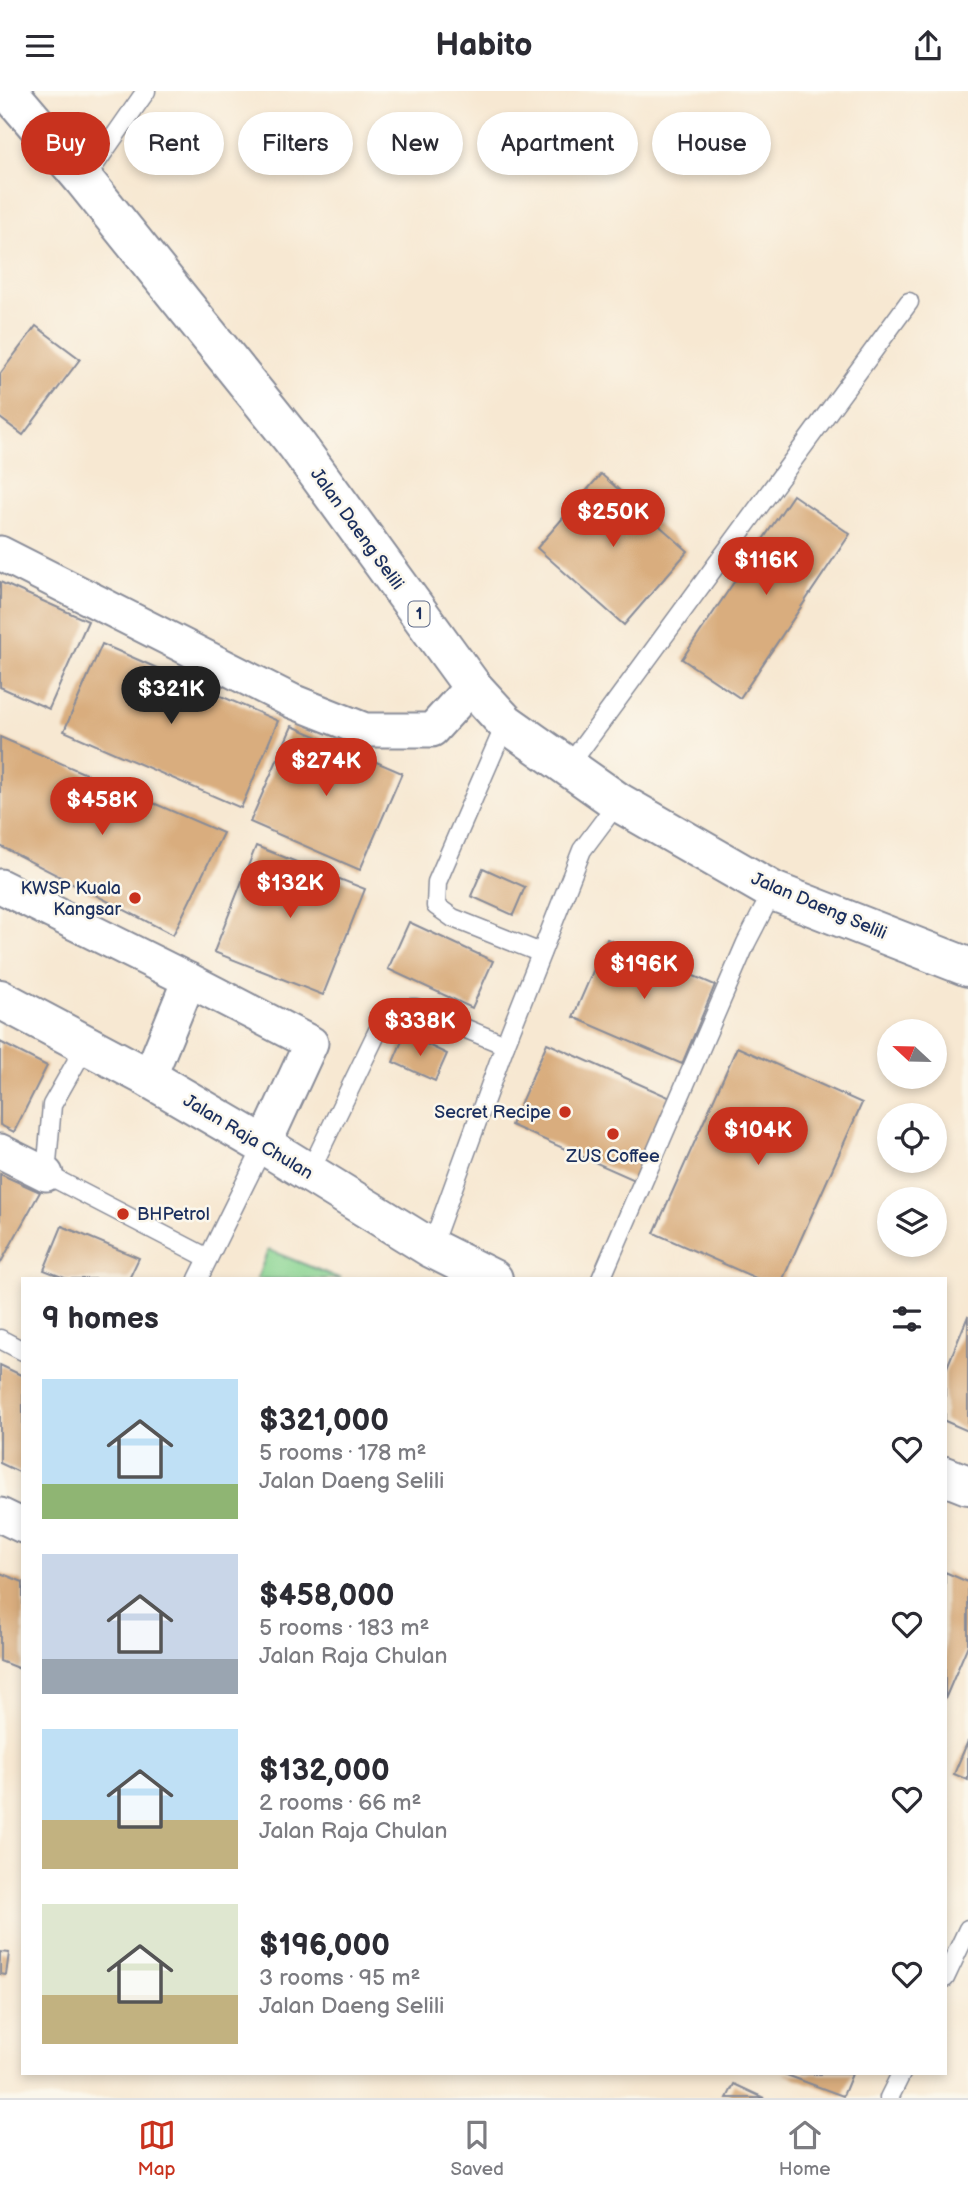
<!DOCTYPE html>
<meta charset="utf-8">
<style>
:root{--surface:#fff;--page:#f2f2f3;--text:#2b2b33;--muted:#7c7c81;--line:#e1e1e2;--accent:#c8321e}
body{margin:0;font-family:"Balsamiq Sans",sans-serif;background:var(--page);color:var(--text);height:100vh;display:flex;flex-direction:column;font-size:26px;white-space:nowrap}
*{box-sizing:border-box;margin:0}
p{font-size:23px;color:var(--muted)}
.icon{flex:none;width:38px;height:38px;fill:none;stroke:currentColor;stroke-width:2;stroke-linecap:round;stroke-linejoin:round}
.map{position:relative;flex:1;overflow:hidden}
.panel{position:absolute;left:21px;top:1186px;width:926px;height:798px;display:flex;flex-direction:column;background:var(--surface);border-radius:0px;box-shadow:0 4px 10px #0003}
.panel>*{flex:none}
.top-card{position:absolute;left:21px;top:21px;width:928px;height:63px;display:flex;gap:14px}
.needle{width:46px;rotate:292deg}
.buttons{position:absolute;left:877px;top:928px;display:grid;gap:14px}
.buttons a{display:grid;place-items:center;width:70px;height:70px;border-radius:50%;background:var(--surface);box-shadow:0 4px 10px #0003;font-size:35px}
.price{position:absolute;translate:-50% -60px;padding:0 16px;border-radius:24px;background:var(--accent);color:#fff;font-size:23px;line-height:46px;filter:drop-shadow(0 2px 4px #0008)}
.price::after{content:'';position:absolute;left:50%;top:42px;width:21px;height:16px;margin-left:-10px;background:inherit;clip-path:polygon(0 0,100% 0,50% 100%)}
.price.current{background:#222;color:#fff}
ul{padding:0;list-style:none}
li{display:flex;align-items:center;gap:21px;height:175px;padding:0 21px}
li span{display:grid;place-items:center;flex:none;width:196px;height:140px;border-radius:0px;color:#555}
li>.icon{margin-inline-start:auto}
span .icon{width:84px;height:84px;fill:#fffc;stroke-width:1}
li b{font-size:30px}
h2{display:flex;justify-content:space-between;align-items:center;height:84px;padding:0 21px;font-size:30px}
.pill{padding:0 24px;border-radius:32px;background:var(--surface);box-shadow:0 4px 10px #0003;font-size:24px;line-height:63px}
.pill.current{background:var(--accent);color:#fff}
header{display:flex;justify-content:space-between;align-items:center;height:91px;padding:0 21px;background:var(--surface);font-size:32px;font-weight:700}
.tab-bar{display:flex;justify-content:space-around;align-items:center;height:98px;border-top:2px solid var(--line);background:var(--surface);font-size:19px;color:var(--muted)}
.tab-bar a{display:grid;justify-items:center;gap:4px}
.tab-bar .current{color:var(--accent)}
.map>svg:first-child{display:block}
</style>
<header><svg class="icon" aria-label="menu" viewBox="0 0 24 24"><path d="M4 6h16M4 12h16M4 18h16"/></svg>Habito<svg class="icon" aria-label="share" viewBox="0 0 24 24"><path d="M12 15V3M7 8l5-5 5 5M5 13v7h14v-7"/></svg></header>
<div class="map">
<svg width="968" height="2007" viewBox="0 0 968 2007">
<rect width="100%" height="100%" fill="#fbf7ec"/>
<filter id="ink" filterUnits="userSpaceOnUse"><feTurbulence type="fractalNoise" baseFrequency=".0143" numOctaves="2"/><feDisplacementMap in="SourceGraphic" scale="14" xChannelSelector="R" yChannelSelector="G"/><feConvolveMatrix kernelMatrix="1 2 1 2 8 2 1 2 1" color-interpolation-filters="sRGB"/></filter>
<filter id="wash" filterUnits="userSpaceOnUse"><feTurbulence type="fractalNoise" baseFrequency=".00686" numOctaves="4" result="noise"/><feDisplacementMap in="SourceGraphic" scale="28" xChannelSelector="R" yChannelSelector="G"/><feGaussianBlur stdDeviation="1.57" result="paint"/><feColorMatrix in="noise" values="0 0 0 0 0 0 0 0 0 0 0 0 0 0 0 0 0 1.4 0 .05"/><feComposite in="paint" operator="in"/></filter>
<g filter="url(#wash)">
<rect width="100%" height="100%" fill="#f7e8d2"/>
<!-- green -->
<path fill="#88d491" stroke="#528278" stroke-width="2" d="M268 1159H269L341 1188H257Z"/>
<g id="blocks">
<!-- building -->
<g fill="#d9ad7e">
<path d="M36 235 80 268 23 344 0 327V283Z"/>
<path d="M601 383 688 460 624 534 537 457Z"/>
<path d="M793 404 850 443 740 607 682 568Z"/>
<path d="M0 491 88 530 49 618 0 596Z"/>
<path d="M102 553 278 630 241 717 64 640Z"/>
<path d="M292 635 402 682 360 779 250 731Z"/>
<path d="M0 646 223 742 173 844 0 755Z"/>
<path d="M256 755 365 798 323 904 214 861Z"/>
<path d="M483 777 525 796 513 824 471 805Z"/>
<path d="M409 831 493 870 472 917 388 878Z"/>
<path d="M607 848 715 894 682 973 573 926Z"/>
<path d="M405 943 447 963 435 990 393 971Z"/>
<path d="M0 951 47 975 14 1041 0 1034Z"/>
<path d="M547 952 673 1008 637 1090 511 1034Z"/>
<path d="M737 956 862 1012 783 1188H758L654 1142Z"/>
<path d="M0 1083 40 1101 0 1173Z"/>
<path d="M62 1135 139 1167 129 1188H67L44 1179Z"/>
<path d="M968 1225V1340L945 1330V1281Z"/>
<path d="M0 1274 23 1285V1383L0 1372Z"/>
<path d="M945 1481 968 1491V1554L945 1608Z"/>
<path d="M0 1482 23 1491V1572L20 1578 0 1570Z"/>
<path d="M968 1650V1689L954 1683Z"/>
<path d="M0 1861 9 1862 6 1884 0 1883Z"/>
<path d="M784 1983H852L843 2005Z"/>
<path d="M734 1993 764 2007H727Z"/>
</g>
</g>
</g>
<g filter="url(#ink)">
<use href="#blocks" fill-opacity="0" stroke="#898c98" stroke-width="2"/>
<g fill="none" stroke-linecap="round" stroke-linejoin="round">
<!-- lane casing -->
<g stroke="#898c98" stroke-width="21">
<g id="lane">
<path d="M84 89 146 0"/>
<path d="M506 632 437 791 436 815 453 827 541 862"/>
<path d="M568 676 909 211"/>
<path d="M86 954 52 1014 46 1083 208 1167"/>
<path d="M309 1082 384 927 397 917H416L505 954"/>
<path d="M431 1157 505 954 582 759 618 711"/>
<path d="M198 1188 264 1054"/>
<path d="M601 1188 746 852 773 800"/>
<path d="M0 1248 23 1260"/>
<path d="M945 1887 968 1838"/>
<path d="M889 2007 901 1983"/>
</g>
</g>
<!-- street casing -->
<g stroke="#898c98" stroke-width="37">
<g id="street">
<path d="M0 462 292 610 365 639H432L472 595"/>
<path d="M0 795 189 889 149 987"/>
<path d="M189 889 311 952 264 1054"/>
<path d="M0 1060 46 1083"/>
<path d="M0 1424 23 1435"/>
</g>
</g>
<!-- secondary casing -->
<g stroke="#898c98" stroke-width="42">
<g id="secondary">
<path d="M0 908 149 987 264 1054 431 1157 493 1188"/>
<path d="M945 1385 968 1394"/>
</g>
</g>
<!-- highway casing -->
<g stroke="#898c98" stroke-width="42">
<path id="highway" d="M8 0 84 89 296 353 472 595 506 632 618 711 773 800 968 876"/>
</g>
<!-- lane -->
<use href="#lane" stroke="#fff" stroke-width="18"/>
<!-- street -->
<use href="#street" stroke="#fff" stroke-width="33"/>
<!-- secondary -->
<use href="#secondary" stroke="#fff" stroke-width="38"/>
<!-- highway -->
<use href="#highway" stroke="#fff" stroke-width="38"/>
</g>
</g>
<!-- markers -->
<g fill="#c8321e" stroke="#fbf7ec" stroke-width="2.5">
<circle cx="135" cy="807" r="7"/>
<circle cx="565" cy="1021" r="7"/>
<circle cx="613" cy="1043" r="7"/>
<circle cx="123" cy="1123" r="7"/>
</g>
<g text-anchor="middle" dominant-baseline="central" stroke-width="5" stroke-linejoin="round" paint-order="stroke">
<!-- shield labels -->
<rect fill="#fbf7ec" stroke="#5e6b89" stroke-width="2" x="408.5" y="510.5" width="21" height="25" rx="5"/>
<g font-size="16" font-weight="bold" fill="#1b2f5e">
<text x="419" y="523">1</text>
</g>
<!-- street labels -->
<g font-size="18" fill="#1b2f5e" stroke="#fbf7ec">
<text transform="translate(357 438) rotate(54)">Jalan Daeng Selili</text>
<text transform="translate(819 815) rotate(23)">Jalan Daeng Selili</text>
<text transform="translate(248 1046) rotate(31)">Jalan Raja Chulan</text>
</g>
<!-- poi labels -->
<g font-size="18" fill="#1b2f5e" stroke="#fbf7ec" text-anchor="end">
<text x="121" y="797">KWSP Kuala<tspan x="121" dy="21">Kangsar</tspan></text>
<text x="551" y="1021">Secret Recipe</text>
<text x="613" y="1065" text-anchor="middle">ZUS Coffee</text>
<text x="137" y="1123" text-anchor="start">BHPetrol</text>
</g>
</g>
</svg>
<div class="buttons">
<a><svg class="needle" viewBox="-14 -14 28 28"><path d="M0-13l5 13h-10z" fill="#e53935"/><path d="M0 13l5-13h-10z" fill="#7c7c81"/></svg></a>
<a><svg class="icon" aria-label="locate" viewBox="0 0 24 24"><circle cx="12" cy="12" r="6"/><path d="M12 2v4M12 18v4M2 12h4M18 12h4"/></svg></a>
<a><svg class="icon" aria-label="layers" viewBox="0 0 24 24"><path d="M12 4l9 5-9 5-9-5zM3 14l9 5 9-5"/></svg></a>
</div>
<b class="price" style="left:613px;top:458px">$250K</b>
<b class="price" style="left:766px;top:506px">$116K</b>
<b class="price current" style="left:171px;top:635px">$321K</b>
<b class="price" style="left:326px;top:707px">$274K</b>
<b class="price" style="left:102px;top:746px">$458K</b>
<b class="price" style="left:290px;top:829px">$132K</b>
<b class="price" style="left:644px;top:910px">$196K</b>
<b class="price" style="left:420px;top:967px">$338K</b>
<b class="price" style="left:758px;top:1076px">$104K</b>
<div class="top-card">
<a class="pill current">Buy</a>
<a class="pill">Rent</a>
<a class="pill">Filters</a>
<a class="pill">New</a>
<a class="pill">Apartment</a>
<a class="pill">House</a>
</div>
<section class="panel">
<h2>9 homes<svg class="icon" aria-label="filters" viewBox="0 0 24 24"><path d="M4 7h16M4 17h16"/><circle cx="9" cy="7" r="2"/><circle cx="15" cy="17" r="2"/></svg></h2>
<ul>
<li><span style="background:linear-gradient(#bfe0f5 75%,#8fb573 0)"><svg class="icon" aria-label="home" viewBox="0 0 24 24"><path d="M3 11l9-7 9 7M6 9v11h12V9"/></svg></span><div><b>$321,000</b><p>5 rooms · 178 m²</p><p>Jalan Daeng Selili</p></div><svg class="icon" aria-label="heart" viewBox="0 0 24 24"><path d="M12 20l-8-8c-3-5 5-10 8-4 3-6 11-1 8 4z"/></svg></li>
<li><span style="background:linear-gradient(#c9d6e8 75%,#9aa5b1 0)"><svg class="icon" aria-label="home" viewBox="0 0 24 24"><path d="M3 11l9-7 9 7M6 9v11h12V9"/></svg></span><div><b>$458,000</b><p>5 rooms · 183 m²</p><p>Jalan Raja Chulan</p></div><svg class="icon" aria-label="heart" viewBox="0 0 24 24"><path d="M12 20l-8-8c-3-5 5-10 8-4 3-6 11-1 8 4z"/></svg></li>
<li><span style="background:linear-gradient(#bfe0f5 65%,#c2b280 0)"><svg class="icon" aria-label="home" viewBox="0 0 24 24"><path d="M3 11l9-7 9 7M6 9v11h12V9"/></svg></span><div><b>$132,000</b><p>2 rooms · 66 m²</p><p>Jalan Raja Chulan</p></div><svg class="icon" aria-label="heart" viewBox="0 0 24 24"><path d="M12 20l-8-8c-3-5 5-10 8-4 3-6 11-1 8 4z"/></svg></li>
<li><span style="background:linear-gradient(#dfe7d0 65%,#c2b280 0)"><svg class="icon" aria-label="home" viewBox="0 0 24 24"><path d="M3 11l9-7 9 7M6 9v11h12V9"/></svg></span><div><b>$196,000</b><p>3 rooms · 95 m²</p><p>Jalan Daeng Selili</p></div><svg class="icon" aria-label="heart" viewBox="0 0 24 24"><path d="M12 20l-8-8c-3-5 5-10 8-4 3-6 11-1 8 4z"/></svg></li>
</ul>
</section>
</div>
<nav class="tab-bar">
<a class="current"><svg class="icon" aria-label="map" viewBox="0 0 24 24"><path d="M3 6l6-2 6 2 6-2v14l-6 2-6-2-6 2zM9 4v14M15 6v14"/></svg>Map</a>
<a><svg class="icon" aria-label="saved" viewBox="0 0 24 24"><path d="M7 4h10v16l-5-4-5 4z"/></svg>Saved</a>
<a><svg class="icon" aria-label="home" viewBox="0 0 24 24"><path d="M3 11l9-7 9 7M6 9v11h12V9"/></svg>Home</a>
</nav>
